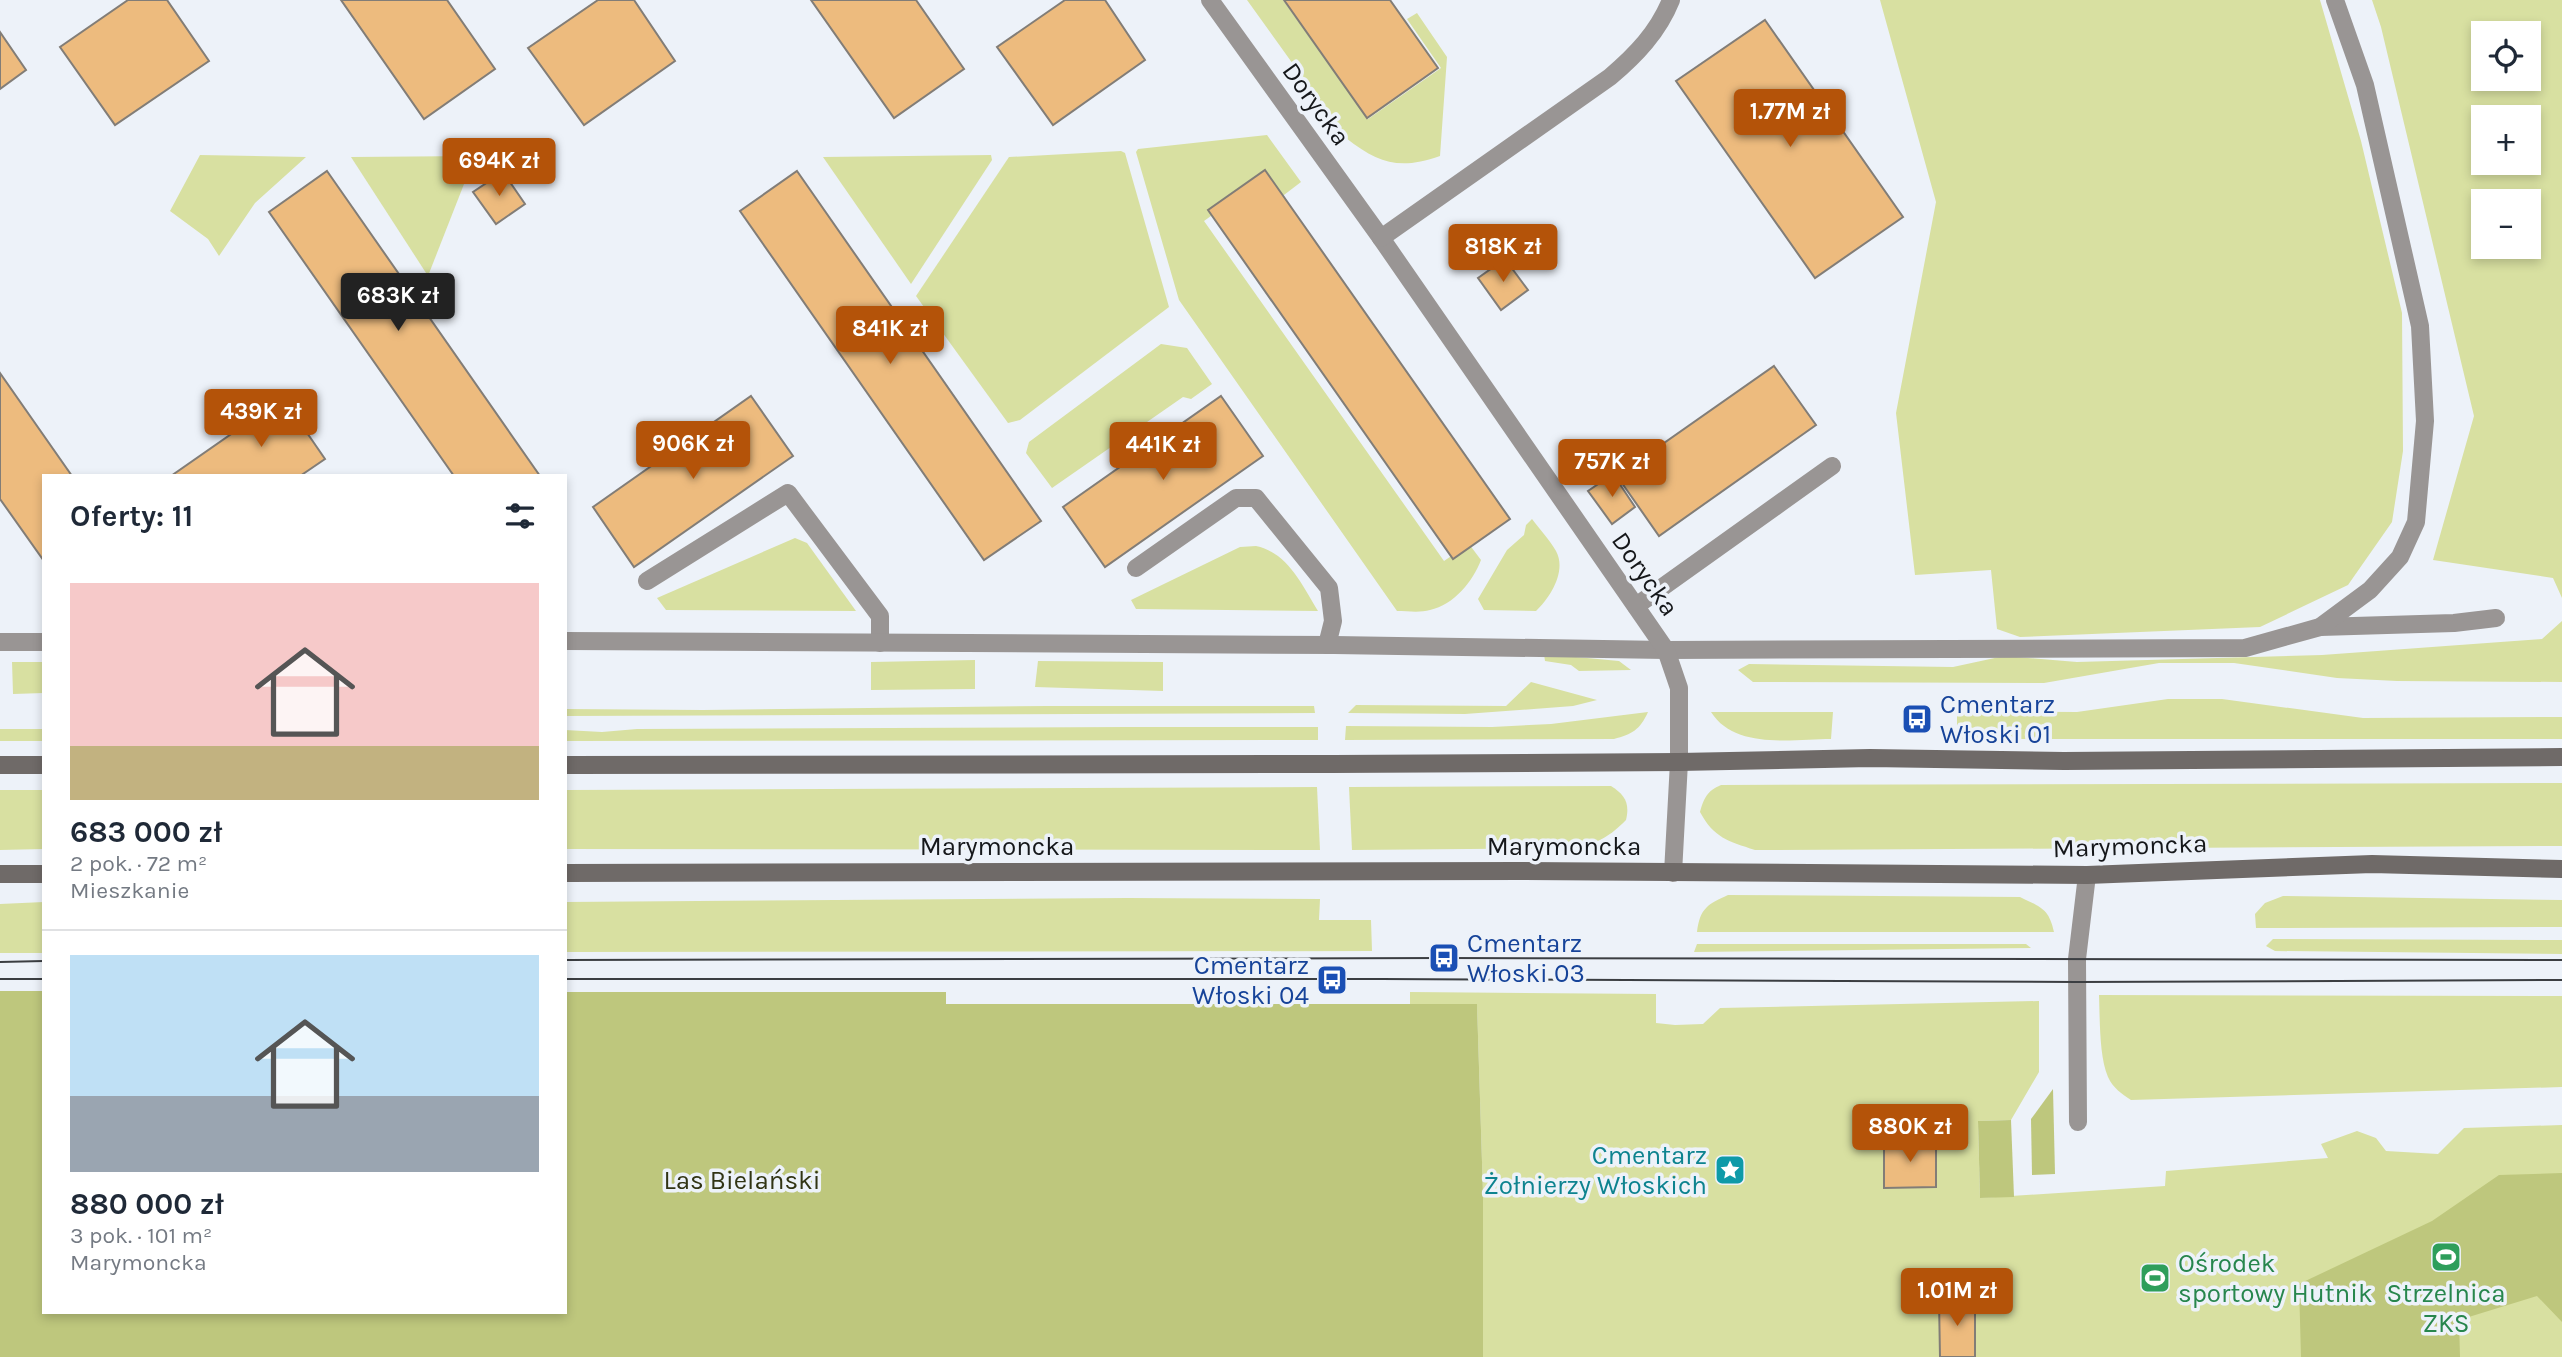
<!DOCTYPE html>
<html lang="pl">
<meta charset="utf-8">
<style>
:root{--surface:#fff;--page:#f6f6f7;--text:#1f2937;--muted:#747a83;--line:#e0e1e3;--accent:#b45309}
body{margin:0;font-family:Karla,sans-serif;background:var(--page);color:var(--text);height:100vh;display:flex;flex-direction:column;font-size:26px;white-space:nowrap}
*{box-sizing:border-box;margin:0}
p{font-size:23px;color:var(--muted)}
.icon{flex:none;width:38px;height:38px;fill:none;stroke:currentColor;stroke-width:2;stroke-linecap:round;stroke-linejoin:round}
.map{position:relative;flex:1;overflow:hidden}
.panel{position:absolute;left:42px;top:474px;width:525px;height:840px;display:flex;flex-direction:column;background:var(--surface);border-radius:0px;box-shadow:0 4px 10px #0003}
.panel>*{flex:none}
.tools{position:absolute;left:2471px;top:21px;display:grid;gap:14px}
.tools a{display:grid;place-items:center;width:70px;height:70px;border-radius:0px;background:var(--surface);box-shadow:0 4px 10px #0003;font-size:35px}
.price{position:absolute;translate:-50% -60px;padding:0 16px;border-radius:7px;background:var(--accent);color:#fff;font-size:23px;line-height:46px;filter:drop-shadow(0 2px 4px #0008)}
.price::after{content:'';position:absolute;left:50%;top:42px;width:21px;height:16px;margin-left:-10px;background:inherit;clip-path:polygon(0 0,100% 0,50% 100%)}
.price.on{background:#222;color:#fff}
ul{padding:0;list-style:none}
li{display:grid;align-content:center;gap:14px;height:371px;padding:0 28px}
li+li{border-top:2px solid var(--line)}
li span{display:grid;place-items:center;height:217px;border-radius:0px;color:#555}
li>.icon{margin-inline-start:auto}
span .icon{width:126px;height:126px;fill:#fffc;stroke-width:1}
li b{font-size:30px}
h2{display:flex;justify-content:space-between;align-items:center;height:84px;padding:0 28px;font-size:30px}
.map>svg:first-child{display:block}
</style>
<div class="map">
<svg width="2562" height="1357" viewBox="0 0 2562 1357">
<rect width="100%" height="100%" fill="#edf2f9"/>
<!-- green -->
<g fill="#d8e0a1" fill-rule="evenodd">
<path d="M1247 0H1283L1368 119 1441 68 1407 19 1417 13 1447 57 1440 156C1400 170 1379 164 1346 138Z"/>
<path d="M1880 0H2320L2361 141 2402 313 2403 451 2392 522 2348 585 2260 627 2020 637 1997 629 1991 570 1915 575 1896 413 1936 202Z"/>
<path d="M2372 0H2562V598L2553 578 2433 560 2474 416 2381 27ZM2529 33V79H2483V33ZM2529 117V163H2483V117ZM2483 201H2529V247H2483Z"/>
<path d="M1267 135 1301 182 1280 198 1265 177 1204 221 1444 561 1469 544 1481 560C1473 581 1454 605 1430 610 1420 613 1407 611 1397 611L1179 300 1136 152 1138 149Z"/>
<path d="M1121 151 1125 153 1169 307 1020 420 1008 423 916 296 1009 157Z"/>
<path d="M200 155 306 157 255 203 219 256 208 239 170 211Z"/>
<path d="M991 155 992 160 911 284 823 157Z"/>
<path d="M475 156 428 276 351 157Z"/>
<path d="M1161 344 1187 348 1212 384 1191 399 1183 397 1052 488 1026 453 1029 442Z"/>
<path d="M1532 519C1540 530 1550 540 1556 551 1567 571 1550 598 1536 611L1484 610 1478 599 1507 550 1524 535 1526 525Z"/>
<path d="M795 538 807 543 856 611 666 610 657 598Z"/>
<path d="M1256 546C1288 553 1302 585 1318 611L1136 609 1131 600 1240 547Z"/>
<path d="M2562 621V682L2397 681 2337 678 2234 663H2159L2044 683 1753 682 1738 670 1749 664 1953 667 2004 656 2077 662 2322 655 2542 639Z"/>
<path d="M1544 654 1619 661 1631 670 1579 671 1571 665 1545 661Z"/>
<path d="M975 660V689L871 690V662Z"/>
<path d="M1038 661 1163 662V691L1035 687Z"/>
<path d="M12 662H44V693L13 694Z"/>
<path d="M1531 682 1597 700 1573 706 1465 714 1348 713 1356 705 1506 706Z"/>
<path d="M2168 699H2222L2363 718 2562 717V739H1957V711L2077 712Z"/>
<path d="M1047 706H1314L1315 713 565 716V709L703 710Z"/>
<path d="M1648 712C1640 730 1632 734 1614 739L1345 740 1346 726 1492 727 1551 724Z"/>
<path d="M1711 712H1833L1831 739C1793 739 1735 750 1711 712Z"/>
<path d="M1128 727H1318V740L565 741V730L602 732 637 729Z"/>
<path d="M44 729V741H0V729Z"/>
<path d="M2562 783V846L1755 850C1728 841 1714 838 1700 812 1704 798 1707 791 1721 785Z"/>
<path d="M1611 786C1625 795 1630 803 1626 820 1610 836 1600 842 1577 848L1352 850 1349 787Z"/>
<path d="M1317 787 1320 850 565 849V790Z"/>
<path d="M0 790H44V849L0 850Z"/>
<path d="M1728 895 2020 897C2040 907 2049 908 2054 932H1697C1700 908 1708 904 1728 895Z"/>
<path d="M2283 896 2562 900V927L2256 928 2255 914 2265 903Z"/>
<path d="M1127 898 1320 899 1319 920H1371L1372 951 565 952V902Z"/>
<path d="M44 902V953H0V904Z"/>
<path d="M2273 939 2562 940V954L2275 951 2266 946Z"/>
<path d="M1697 944H2026L2031 948 1694 952Z"/>
<path d="M1410 992 1656 994V1023L1675 1025 1703 1024 1720 1008 2039 1001V1072L2011 1120 1978 1121 1980 1198 2165 1186 2166 1171 2328 1158 2321 1144 2357 1131 2376 1138 2386 1151 2438 1154 2464 1128 2562 1125V1357H1483V1193L1477 1005 1410 1004Z"/>
<path d="M2099 995 2562 996V1087L2131 1100C2122 1094 2113 1088 2108 1077 2099 1056 2100 1019 2099 995Z"/>
</g>
<!-- forest -->
<g fill="#bec77d">
<path d="M0 991H44V1312H565V992H946V1004H1477L1483 1193V1357H0Z"/>
<path d="M2053 1089 2055 1174 2032 1175 2031 1119Z"/>
<path d="M2011 1120 2014 1197 1980 1198 1978 1121Z"/>
<path d="M2562 1173V1322L2537 1296 2459 1320 2460 1357H2301L2299 1284 2432 1221 2499 1175Z"/>
</g>
<!-- building -->
<g fill="#edbb7e" stroke="#827d77" stroke-width="2">
<path d="M128 0H167L209 61 115 125 60 47Z"/>
<path d="M341 0H447L495 69 424 119Z"/>
<path d="M598 0H634L675 61 584 125 528 48Z"/>
<path d="M811 0H916L964 69 894 118Z"/>
<path d="M1065 0H1105L1145 60 1053 125 997 47Z"/>
<path d="M1284 0H1390L1438 68 1367 118Z"/>
<path d="M1765 20 1903 217 1815 278 1676 81Z"/>
<path d="M0 32 26 70 0 89Z"/>
<path d="M1265 170 1510 519 1453 559 1208 210Z"/>
<path d="M327 171 540 476H454L269 212Z"/>
<path d="M797 171 1041 521 984 560 740 211Z"/>
<path d="M503 172 525 204 496 224 473 192Z"/>
<path d="M1505 259 1528 290 1501 310 1478 278Z"/>
<path d="M1774 366 1816 425 1659 536 1617 476Z"/>
<path d="M0 373 72 476H44V561L0 499Z"/>
<path d="M751 396 793 456 634 567 593 507Z"/>
<path d="M1221 396 1263 456 1105 567 1063 507Z"/>
<path d="M283 398 325 459 300 476H171Z"/>
<path d="M1613 474 1635 507 1612 524 1588 491Z"/>
<path d="M1884 1141H1936V1187L1884 1188Z"/>
<path d="M1939 1300H1975V1357H1940Z"/>
</g>
<g fill="none" stroke-linecap="round" stroke-linejoin="round">
<!-- service -->
<g stroke="#999594" stroke-width="18">
<path d="M1136 568 1236 498H1256L1329 588 1333 621 1327 645"/>
<path d="M647 581 788 493 880 616V643"/>
<path d="M1636 606 1832 466"/>
<path d="M2320 627 2454 623 2496 618"/>
<path d="M565 641 1334 645 1666 650 2245 648 2320 627 2347 607 2370 590 2400 557 2416 522 2425 421 2420 326 2365 85 2335 0"/>
<path d="M0 642H44"/>
<path d="M2078 1122 2077 959 2087 875"/>
</g>
<!-- minor -->
<g stroke="#999594" stroke-width="18">
<path d="M1210 0 1381 238 1666 650 1679 688V762L1673 873"/>
<path d="M1381 238 1610 77C1636 55 1658 32 1671 0"/>
</g>
<!-- secondary -->
<g stroke="#6f6a68" stroke-width="18">
<path d="M0 765H44"/>
<path d="M565 765 1333 764 1679 762 1870 758 2064 761 2562 757"/>
<path d="M565 873 1521 871 2087 875 2372 864 2562 869"/>
<path d="M0 874H44"/>
</g>
<!-- tram -->
<g stroke="#3b3e42" stroke-width="2">
<path d="M565 960 1444 958 2562 960"/>
<path d="M0 962 44 961"/>
<path d="M0 979H44"/>
<path d="M565 979H1381L2077 982 2562 980"/>
</g>
</g>
<!-- icons -->
<defs>
<g id="bus-square" transform="scale(1.575)"><rect x="-9" y="-9" width="18" height="18" rx="4" fill="#1a4fb4" stroke="#edf2f9"/><path d="M-5-6H5V4H4V6H2V4H-2V6H-4V4H-5ZM-3.5-4V0h7V-4ZM-3.5 1.2v1.5H-2V1.2ZM2 1.2v1.5H3.5V1.2Z" fill="#fff"/></g>
<g id="sight-square" transform="scale(1.575)"><rect x="-9" y="-9" width="18" height="18" rx="4" fill="#0f9aa8" stroke="#edf2f9"/><path d="M0-6L1.8-2.2L6-1.7L2.9 1.2L3.7 5.4L0 3.3L-3.7 5.4L-2.9 1.2L-6-1.7L-1.8-2.2Z" fill="#fff"/></g>
<g id="stadium-square" transform="scale(1.575)"><rect x="-9" y="-9" width="18" height="18" rx="4" fill="#2e9e5b" stroke="#edf2f9"/><path d="M0-5a6.5 5 0 1 0 0 10a6.5 5 0 1 0 0-10ZM-3.5-1.8h7v3.6h-7Z" fill="#fff"/></g>
</defs>
<g fill-rule="evenodd">
<use href="#bus-square" x="1917" y="719"/>
<use href="#bus-square" x="1444" y="958"/>
<use href="#bus-square" x="1332" y="980"/>
<use href="#sight-square" x="1730" y="1170"/>
<use href="#stadium-square" x="2446" y="1257"/>
<use href="#stadium-square" x="2155" y="1278"/>
</g>
<g text-anchor="middle" dominant-baseline="central" stroke-width="7" stroke-linejoin="round" paint-order="stroke">
<!-- street labels -->
<g font-size="26" fill="#15171a" stroke="#edf2f9">
<text transform="translate(1316 104) rotate(54)">Dorycka</text>
<text transform="translate(1645 574) rotate(55)">Dorycka</text>
<text x="997" y="846">Marymoncka</text>
<text x="1564" y="846">Marymoncka</text>
<text transform="translate(2130 846) rotate(-2)">Marymoncka</text>
</g>
<!-- transit labels -->
<g font-size="26" fill="#164399" stroke="#edf2f9" text-anchor="start">
<text x="1940" y="704">Cmentarz<tspan x="1940" dy="30">Włoski 01</tspan></text>
<text x="1467" y="943">Cmentarz<tspan x="1467" dy="30">Włoski 03</tspan></text>
<text x="1309" y="965" text-anchor="end">Cmentarz<tspan x="1309" dy="30">Włoski 04</tspan></text>
</g>
<!-- culture labels -->
<g font-size="26" fill="#0d838f" stroke="#edf2f9" text-anchor="end">
<text x="1707" y="1155">Cmentarz<tspan x="1707" dy="30">Żołnierzy Włoskich</tspan></text>
</g>
<!-- park labels -->
<g font-size="26" fill="#313414" stroke="#edf2f9">
<text x="742" y="1180">Las Bielański</text>
</g>
<!-- leisure labels -->
<g font-size="26" fill="#27864d" stroke="#edf2f9" text-anchor="start">
<text x="2178" y="1263">Ośrodek<tspan x="2178" dy="30">sportowy Hutnik</tspan></text>
<text x="2446" y="1293" text-anchor="middle">Strzelnica<tspan x="2446" dy="30">ZKS</tspan></text>
</g>
</g>
</svg>
<div class="tools">
<a><svg class="icon" aria-label="locate" viewBox="0 0 24 24"><circle cx="12" cy="12" r="6"/><path d="M12 2v4M12 18v4M2 12h4M18 12h4"/></svg></a>
<a>+</a>
<a>−</a>
</div>
<b class="price" style="left:1790px;top:149px">1.77M zł</b>
<b class="price" style="left:499px;top:198px">694K zł</b>
<b class="price" style="left:1503px;top:284px">818K zł</b>
<b class="price on" style="left:398px;top:333px">683K zł</b>
<b class="price" style="left:890px;top:366px">841K zł</b>
<b class="price" style="left:261px;top:449px">439K zł</b>
<b class="price" style="left:693px;top:481px">906K zł</b>
<b class="price" style="left:1163px;top:482px">441K zł</b>
<b class="price" style="left:1612px;top:499px">757K zł</b>
<b class="price" style="left:1910px;top:1164px">880K zł</b>
<b class="price" style="left:1957px;top:1328px">1.01M zł</b>
<section class="panel">
<h2>Oferty: 11<svg class="icon" aria-label="filters" viewBox="0 0 24 24"><path d="M4 7h16M4 17h16"/><circle cx="9" cy="7" r="2"/><circle cx="15" cy="17" r="2"/></svg></h2>
<ul>
<li><span style="background:linear-gradient(#f6c9c9 75%,#c2b280 0)"><svg class="icon" aria-label="home" viewBox="0 0 24 24"><path d="M3 11l9-7 9 7M6 9v11h12V9"/></svg></span><div><b>683 000 zł</b><p>2 pok. · 72 m²</p><p>Mieszkanie</p></div></li>
<li><span style="background:linear-gradient(#bfe0f5 65%,#9aa5b1 0)"><svg class="icon" aria-label="home" viewBox="0 0 24 24"><path d="M3 11l9-7 9 7M6 9v11h12V9"/></svg></span><div><b>880 000 zł</b><p>3 pok. · 101 m²</p><p>Marymoncka</p></div></li>
</ul>
</section>
</div>
